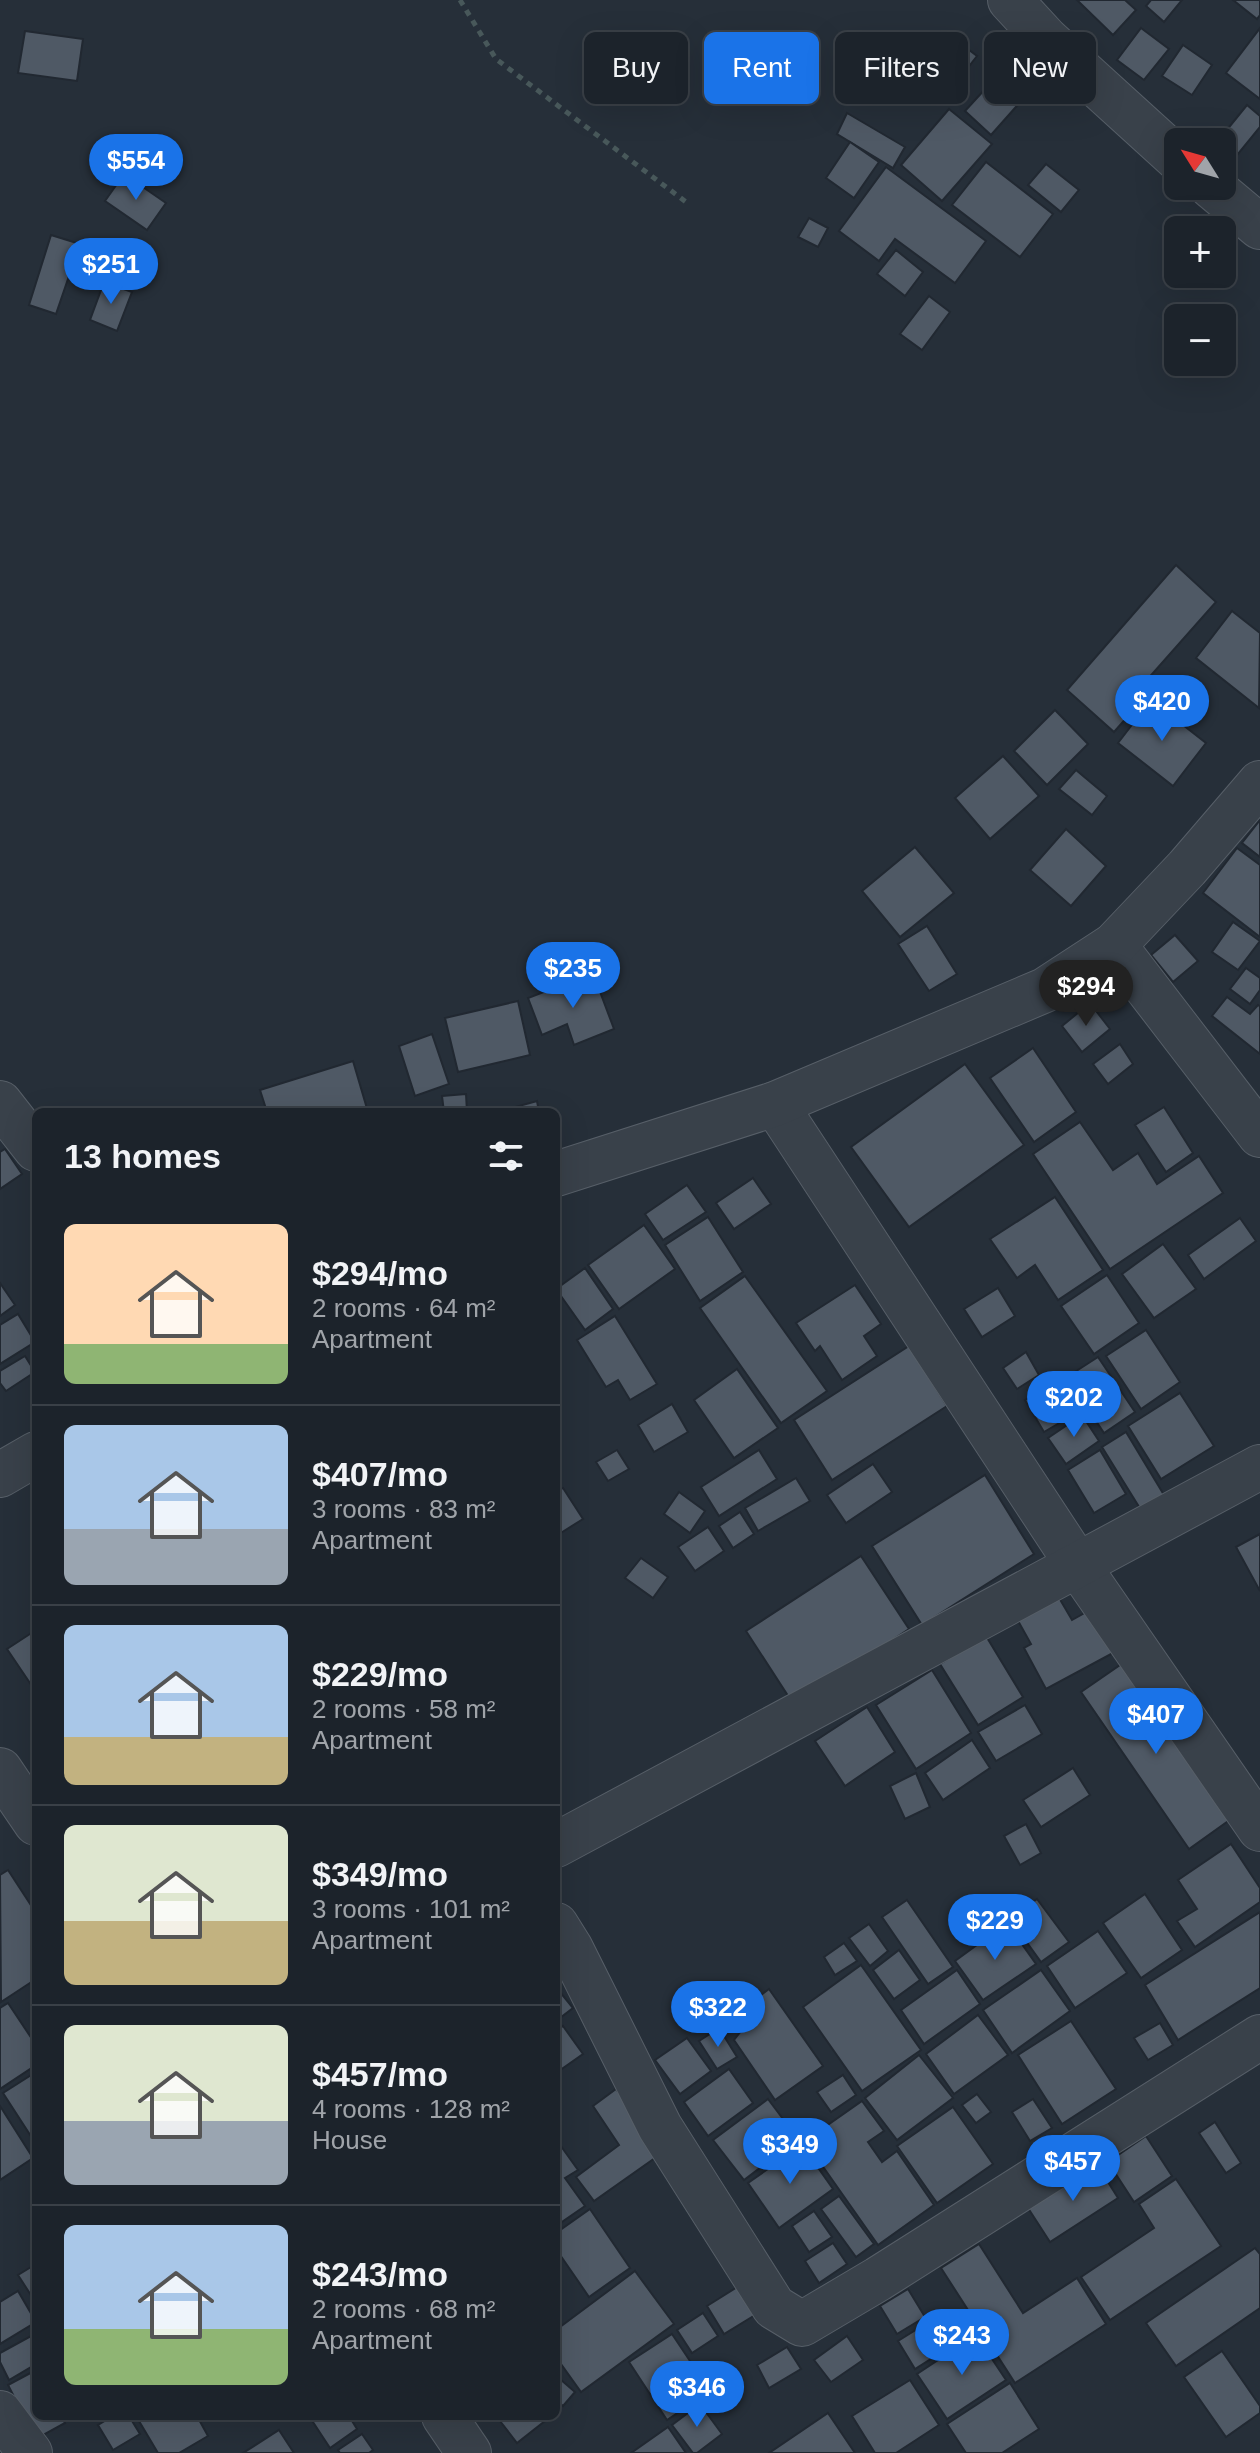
<!DOCTYPE html>
<meta charset="utf-8">
<style>
:root{--surface:#1c232b;--page:#292f37;--text:#f1f3f6;--muted:#a0a4a9;--line:#3a4047;--accent:#1a73e8}
body{margin:0;font-family:Arial,sans-serif;background:var(--page);color:var(--text);height:100vh;display:flex;flex-direction:column;font-size:30px;white-space:nowrap}
*{box-sizing:border-box;margin:0}
p{font-size:26px;color:var(--muted)}
.icon{flex:none;width:44px;height:44px;fill:none;stroke:currentColor;stroke-width:2;stroke-linecap:round;stroke-linejoin:round}
.map{position:relative;flex:1;overflow:hidden}
.sheet{position:absolute;left:32px;top:1108px;width:528px;height:1312px;display:flex;flex-direction:column;background:var(--surface);border-radius:12px;box-shadow:0 8px 32px #0002,0 0 0 2px var(--line)}
.sheet>*{flex:none}
.top-card{position:absolute;left:584px;top:32px;width:556px;height:72px;display:flex;gap:16px}
.needle{width:52px;rotate:307deg}
.tools{position:absolute;left:1164px;top:128px;display:grid;gap:16px}
.tools a{display:grid;place-items:center;width:72px;height:72px;border-radius:12px;background:var(--surface);box-shadow:0 8px 32px #0002,0 0 0 2px var(--line);font-size:40px}
.price{position:absolute;translate:-50% -68px;padding:0 18px;border-radius:28px;background:var(--accent);color:#fff;font-size:26px;line-height:52px;filter:drop-shadow(0 2px 4px #0008)}
.price::after{content:'';position:absolute;left:50%;top:48px;width:24px;height:18px;margin-left:-12px;background:inherit;clip-path:polygon(0 0,100% 0,50% 100%)}
.price.active{background:#222;color:#fff}
ul{padding:0;list-style:none}
li{display:flex;align-items:center;gap:24px;height:200px;padding:0 32px}
li+li{border-top:2px solid var(--line)}
li span{display:grid;place-items:center;flex:none;width:224px;height:160px;border-radius:12px;color:#555}
li>.icon{margin-inline-start:auto}
span .icon{width:96px;height:96px;fill:#fffc;stroke-width:1}
li b{font-size:34px}
h2{display:flex;justify-content:space-between;align-items:center;height:96px;padding:0 32px;font-size:34px}
.pill{padding:0 28px;border-radius:12px;background:var(--surface);box-shadow:0 8px 32px #0002,0 0 0 2px var(--line);font-size:28px;line-height:72px}
.pill.active{background:var(--accent);color:#fff}
.map>svg:first-child{display:block}
</style>
<div class="map">
<svg width="1260" height="2453" viewBox="0 0 1260 2453">
<rect width="100%" height="100%" fill="#262f39"/>
<!-- building -->
<g fill="#4f5965" stroke="#212831" stroke-width="2">
<path d="M1077 0H1125L1136 10 1113 35Z"/>
<path d="M1151 0H1182L1164 22 1146 6Z"/>
<path d="M1233 0H1260V15L1257 19Z"/>
<path d="M1141 28 1169 49 1144 80 1117 60Z"/>
<path d="M1260 28V99L1226 73Z"/>
<path d="M25 31 83 39 77 81 18 73Z"/>
<path d="M956 40 977 56 956 83 935 66Z"/>
<path d="M1183 45 1212 65 1192 95 1162 76Z"/>
<path d="M997 76 1023 99 991 135 965 111Z"/>
<path d="M1247 105 1260 116V127L1225 170 1222 168V142H1217Z"/>
<path d="M949 109 992 144 942 201 901 165Z"/>
<path d="M847 113 905 147 893 168 837 134Z"/>
<path d="M850 142 879 162 854 198 826 178Z"/>
<path d="M986 162 1053 214 1020 257 952 205Z"/>
<path d="M1046 164 1079 190 1061 212 1028 185Z"/>
<path d="M886 167 986 241 955 283 895 239 879 261 839 231Z"/>
<path d="M124 174 166 203 147 230 105 201Z"/>
<path d="M809 218 828 228 818 247 798 237Z"/>
<path d="M51 235 80 244 56 314 29 305Z"/>
<path d="M896 250 923 272 905 296 877 274Z"/>
<path d="M104 282 132 292 117 331 90 320Z"/>
<path d="M929 296 950 312 922 350 900 334Z"/>
<path d="M1176 565 1216 602 1138 690 1145 697 1114 732 1067 690Z"/>
<path d="M1232 611 1260 633 1259 708 1196 658Z"/>
<path d="M1151 700 1206 743 1173 786 1118 743Z"/>
<path d="M1055 710 1088 744 1047 785 1014 751Z"/>
<path d="M1003 756 1039 796 990 839 955 798Z"/>
<path d="M1076 770 1107 796 1092 815 1059 789Z"/>
<path d="M1260 820V857L1242 843Z"/>
<path d="M1066 829 1106 866 1071 906 1030 870Z"/>
<path d="M915 847 954 893 900 937 862 891Z"/>
<path d="M1237 848 1260 865V937L1203 893Z"/>
<path d="M1233 922 1260 941 1238 970 1212 952Z"/>
<path d="M927 926 957 974 929 991 898 944Z"/>
<path d="M1175 935 1198 961 1173 982 1151 955Z"/>
<path d="M1246 968 1260 978V990L1250 1004 1230 989Z"/>
<path d="M593 973 614 1029 574 1045 567 1024 542 1035 528 998Z"/>
<path d="M1227 997 1250 1014 1258 1005 1260 1006V1054L1212 1016Z"/>
<path d="M518 1001 530 1055 458 1072 445 1018Z"/>
<path d="M1090 1003 1110 1029 1082 1052 1062 1026Z"/>
<path d="M432 1034 449 1084 415 1096 399 1046Z"/>
<path d="M1120 1044 1133 1064 1108 1084 1093 1064Z"/>
<path d="M1033 1048 1076 1112 1034 1142 990 1078Z"/>
<path d="M353 1061 368 1112H267L260 1090Z"/>
<path d="M965 1064 1024 1145 909 1227 851 1147Z"/>
<path d="M466 1094 467 1112H444L442 1096Z"/>
<path d="M537 1101 539 1112H509L508 1109Z"/>
<path d="M1164 1107 1193 1153 1166 1172 1135 1125Z"/>
<path d="M1080 1122 1113 1170 1138 1153 1157 1184 1199 1156 1223 1193 1110 1269 1033 1154Z"/>
<path d="M5 1149 22 1174 0 1189V1152Z"/>
<path d="M753 1178 771 1204 734 1229 716 1203Z"/>
<path d="M687 1185 706 1212 663 1240 645 1214Z"/>
<path d="M1055 1197 1103 1270 1058 1300 1035 1265 1017 1278 990 1239Z"/>
<path d="M708 1217 743 1272 700 1301 665 1245Z"/>
<path d="M1240 1218 1256 1241 1204 1279 1188 1255Z"/>
<path d="M644 1225 675 1269 619 1309 588 1265Z"/>
<path d="M1163 1244 1196 1289 1154 1318 1122 1274Z"/>
<path d="M585 1268 613 1309 585 1330 556 1289Z"/>
<path d="M1107 1275 1139 1323 1094 1354 1061 1306Z"/>
<path d="M745 1276 827 1391 781 1423 700 1308Z"/>
<path d="M0 1283 15 1305 0 1316Z"/>
<path d="M855 1285 881 1324 864 1336 877 1356 842 1380 820 1346 815 1351 796 1323Z"/>
<path d="M998 1288 1015 1316 982 1337 964 1309Z"/>
<path d="M18 1314 35 1342 0 1364V1325Z"/>
<path d="M615 1316 657 1384 630 1400 618 1380 606 1387 577 1340Z"/>
<path d="M1146 1330 1180 1382 1141 1409 1106 1356Z"/>
<path d="M909 1346 947 1406 832 1480 794 1420Z"/>
<path d="M1026 1352 1039 1375 1017 1389 1003 1368Z"/>
<path d="M25 1356 35 1372 6 1391 0 1383V1371Z"/>
<path d="M1098 1357 1135 1412 1104 1433 1067 1377Z"/>
<path d="M737 1369 778 1428 734 1458 694 1400Z"/>
<path d="M1059 1380 1078 1412 1044 1432 1025 1400Z"/>
<path d="M1180 1393 1214 1446 1161 1479 1128 1426Z"/>
<path d="M672 1404 688 1432 654 1452 638 1425Z"/>
<path d="M1082 1415 1099 1441 1066 1464 1048 1438Z"/>
<path d="M1126 1432 1164 1495 1141 1510 1102 1447Z"/>
<path d="M617 1450 629 1469 608 1481 596 1462Z"/>
<path d="M759 1450 777 1479 719 1516 701 1487Z"/>
<path d="M1100 1450 1126 1494 1094 1513 1068 1470Z"/>
<path d="M873 1464 892 1492 846 1523 827 1495Z"/>
<path d="M985 1475 1034 1554 922 1625 872 1546Z"/>
<path d="M796 1478 810 1501 758 1531 745 1508Z"/>
<path d="M563 1488 583 1519 556 1536V1492Z"/>
<path d="M679 1492 705 1511 690 1533 664 1514Z"/>
<path d="M740 1512 754 1534 733 1548 719 1526Z"/>
<path d="M708 1527 724 1551 695 1571 678 1547Z"/>
<path d="M1260 1534V1591L1236 1547Z"/>
<path d="M861 1556 909 1629 794 1705 746 1631Z"/>
<path d="M641 1558 668 1577 653 1598 625 1578Z"/>
<path d="M1058 1596 1072 1620 1090 1610 1113 1653 1046 1689 1024 1648 1031 1644 1017 1619Z"/>
<path d="M36 1630V1692L7 1649Z"/>
<path d="M986 1636 1023 1697 978 1725 940 1664Z"/>
<path d="M1123 1663 1231 1819 1189 1849 1081 1692Z"/>
<path d="M932 1670 971 1733 916 1769 876 1705Z"/>
<path d="M1025 1705 1042 1734 996 1761 978 1732Z"/>
<path d="M867 1707 895 1752 845 1786 815 1741Z"/>
<path d="M972 1740 990 1768 943 1800 925 1773Z"/>
<path d="M1073 1768 1090 1795 1041 1827 1023 1800Z"/>
<path d="M916 1773 930 1807 905 1819 890 1786Z"/>
<path d="M1026 1824 1041 1853 1020 1865 1004 1836Z"/>
<path d="M1231 1844 1260 1888V1902L1195 1947 1177 1921 1197 1909 1178 1880Z"/>
<path d="M8 1870 36 1913V1979L1 2002 0 1875Z"/>
<path d="M1145 1894 1182 1950 1141 1978 1103 1923Z"/>
<path d="M1037 1899 1069 1942 1041 1962 1010 1919Z"/>
<path d="M907 1900 953 1967 928 1984 882 1917Z"/>
<path d="M1260 1912V1988L1178 2040 1145 1985Z"/>
<path d="M1007 1923 1036 1964 983 2000 955 1961Z"/>
<path d="M869 1924 888 1951 870 1966 849 1938Z"/>
<path d="M1098 1931 1127 1973 1075 2008 1047 1966Z"/>
<path d="M844 1943 857 1961 835 1975 824 1957Z"/>
<path d="M899 1950 920 1980 894 1999 873 1970Z"/>
<path d="M861 1965 921 2050 862 2091 803 2007Z"/>
<path d="M957 1970 980 2004 924 2044 901 2010Z"/>
<path d="M1041 1970 1070 2011 1012 2053 983 2010Z"/>
<path d="M556 1987 573 2008 556 2021Z"/>
<path d="M769 1989 823 2066 775 2100 734 2040 741 2031 731 2017Z"/>
<path d="M8 2003 36 2045V2065L0 2089V2008Z"/>
<path d="M978 2015 1008 2055 954 2094 926 2054Z"/>
<path d="M1071 2021 1116 2089 1062 2124 1018 2055Z"/>
<path d="M1160 2023 1173 2045 1148 2060 1134 2038Z"/>
<path d="M563 2026 583 2054 556 2073V2031Z"/>
<path d="M719 2028 737 2057 717 2069 699 2041Z"/>
<path d="M687 2038 711 2071 680 2094 655 2060Z"/>
<path d="M919 2055 953 2098 897 2140 865 2098Z"/>
<path d="M729 2069 753 2103 708 2136 684 2102Z"/>
<path d="M36 2072V2144L3 2093Z"/>
<path d="M843 2075 856 2095 831 2112 817 2092Z"/>
<path d="M616 2089 662 2153 594 2201 576 2177 619 2145 593 2106Z"/>
<path d="M977 2094 991 2112 976 2123 962 2105Z"/>
<path d="M768 2099 798 2139 744 2180 713 2140Z"/>
<path d="M1033 2099 1052 2128 1030 2141 1012 2112Z"/>
<path d="M862 2101 884 2131 868 2142 882 2162 897 2151 934 2205 878 2245 805 2141Z"/>
<path d="M0 2106 33 2158 0 2180Z"/>
<path d="M953 2107 993 2164 937 2203 897 2146Z"/>
<path d="M1215 2122 1241 2163 1226 2173 1199 2133Z"/>
<path d="M1146 2136 1172 2176 1134 2202 1108 2162Z"/>
<path d="M558 2142 578 2170 565 2178 585 2206 556 2226V2143Z"/>
<path d="M802 2145 833 2189 779 2228 748 2183Z"/>
<path d="M1096 2163 1118 2198 1050 2242 1028 2208Z"/>
<path d="M1176 2179 1221 2246 1110 2320 1081 2277 1154 2228 1139 2204Z"/>
<path d="M839 2196 874 2244 856 2257 821 2209Z"/>
<path d="M590 2209 630 2268 589 2297 556 2249V2233Z"/>
<path d="M814 2211 832 2237 809 2252 792 2226Z"/>
<path d="M833 2243 847 2264 819 2283 805 2261Z"/>
<path d="M979 2244 1023 2313 1077 2278 1106 2324 1015 2383 941 2268Z"/>
<path d="M1255 2248 1260 2254V2308L1176 2366 1146 2323Z"/>
<path d="M36 2264V2303L18 2275Z"/>
<path d="M635 2271 674 2324 581 2392 556 2357V2330Z"/>
<path d="M742 2284 760 2312 724 2334 707 2306Z"/>
<path d="M908 2289 925 2317 897 2334 880 2306Z"/>
<path d="M18 2291 36 2322 0 2344V2302Z"/>
<path d="M703 2313 718 2336 692 2353 677 2330Z"/>
<path d="M930 2321 948 2348 915 2369 898 2341Z"/>
<path d="M672 2334 710 2391 667 2420 629 2362Z"/>
<path d="M976 2335 1006 2380 947 2419 917 2374Z"/>
<path d="M31 2336 36 2344V2364L9 2380 0 2362V2353Z"/>
<path d="M847 2336 863 2360 831 2382 814 2360Z"/>
<path d="M787 2347 801 2369 769 2388 757 2365Z"/>
<path d="M1222 2351 1260 2406V2413L1226 2437 1184 2377Z"/>
<path d="M36 2370V2416H62L65 2423 36 2439 8 2385Z"/>
<path d="M560 2379 575 2392 563 2406 556 2400V2384Z"/>
<path d="M910 2380 939 2425 896 2453H875L852 2416Z"/>
<path d="M1010 2383 1039 2429 1002 2453H966L947 2424Z"/>
<path d="M700 2404 722 2434 697 2453H693L672 2425Z"/>
<path d="M828 2413 855 2453H769Z"/>
<path d="M113 2416H129L140 2434 113 2450 98 2425Z"/>
<path d="M136 2416H197L208 2436 179 2453H158Z"/>
<path d="M309 2416H349L357 2429 330 2448Z"/>
<path d="M507 2416H549L550 2417 517 2443 500 2421Z"/>
<path d="M668 2427 686 2453H631Z"/>
<path d="M279 2430 294 2453H243Z"/>
<path d="M362 2434 373 2450 369 2453H340L338 2450Z"/>
</g>
<g fill="none" stroke-linecap="round" stroke-linejoin="round">
<!-- minor casing -->
<g stroke="#575f68" stroke-width="46">
<g id="minor">
<path d="M1010 0 1046 39 1178 159"/>
<path d="M1211 186 1260 227"/>
<path d="M1114 945 1260 1135"/>
<path d="M0 1103 36 1149"/>
<path d="M775 1104 1077 1564 1260 1829"/>
<path d="M556 1174 775 1104 1045 990 1114 945 1187 868 1260 783"/>
<path d="M0 1475 36 1454"/>
<path d="M0 1770 36 1823"/>
<path d="M556 1845 1260 1467"/>
<path d="M556 1925 571 1949 660 2127 774 2307 802 2324 878 2279 1260 2037"/>
<path d="M0 2413 30 2453"/>
<path d="M444 2416 469 2453"/>
</g>
</g>
<!-- path -->
<path stroke="#48585a" stroke-width="5" stroke-dasharray="6 6" stroke-linecap="butt" d="M460 0 496 59 690 205"/>
<!-- minor -->
<use href="#minor" stroke="#39414a" stroke-width="44"/>
</g>
</svg>
<div class="tools">
<a><svg class="needle" viewBox="-14 -14 28 28"><path d="M0-13l5 13h-10z" fill="#e53935"/><path d="M0 13l5-13h-10z" fill="#a0a4a9"/></svg></a>
<a>+</a>
<a>−</a>
</div>
<b class="price" style="left:136px;top:202px">$554</b>
<b class="price" style="left:111px;top:306px">$251</b>
<b class="price" style="left:1162px;top:743px">$420</b>
<b class="price" style="left:573px;top:1010px">$235</b>
<b class="price active" style="left:1086px;top:1028px">$294</b>
<b class="price" style="left:1074px;top:1439px">$202</b>
<b class="price" style="left:1156px;top:1756px">$407</b>
<b class="price" style="left:995px;top:1962px">$229</b>
<b class="price" style="left:718px;top:2049px">$322</b>
<b class="price" style="left:790px;top:2186px">$349</b>
<b class="price" style="left:1073px;top:2203px">$457</b>
<b class="price" style="left:962px;top:2377px">$243</b>
<b class="price" style="left:697px;top:2429px">$346</b>
<div class="top-card">
<a class="pill">Buy</a>
<a class="pill active">Rent</a>
<a class="pill">Filters</a>
<a class="pill">New</a>
</div>
<section class="sheet">
<h2>13 homes<svg class="icon" aria-label="filters" viewBox="0 0 24 24"><path d="M4 7h16M4 17h16"/><circle cx="9" cy="7" r="2"/><circle cx="15" cy="17" r="2"/></svg></h2>
<ul>
<li><span style="background:linear-gradient(#ffd9b3 75%,#8fb573 0)"><svg class="icon" aria-label="home" viewBox="0 0 24 24"><path d="M3 11l9-7 9 7M6 9v11h12V9"/></svg></span><div><b>$294/mo</b><p>2 rooms · 64 m²</p><p>Apartment</p></div></li>
<li><span style="background:linear-gradient(#a9c7e8 65%,#9aa5b1 0)"><svg class="icon" aria-label="home" viewBox="0 0 24 24"><path d="M3 11l9-7 9 7M6 9v11h12V9"/></svg></span><div><b>$407/mo</b><p>3 rooms · 83 m²</p><p>Apartment</p></div></li>
<li><span style="background:linear-gradient(#a9c7e8 70%,#c2b280 0)"><svg class="icon" aria-label="home" viewBox="0 0 24 24"><path d="M3 11l9-7 9 7M6 9v11h12V9"/></svg></span><div><b>$229/mo</b><p>2 rooms · 58 m²</p><p>Apartment</p></div></li>
<li><span style="background:linear-gradient(#dfe7d0 60%,#c2b280 0)"><svg class="icon" aria-label="home" viewBox="0 0 24 24"><path d="M3 11l9-7 9 7M6 9v11h12V9"/></svg></span><div><b>$349/mo</b><p>3 rooms · 101 m²</p><p>Apartment</p></div></li>
<li><span style="background:linear-gradient(#dfe7d0 60%,#9aa5b1 0)"><svg class="icon" aria-label="home" viewBox="0 0 24 24"><path d="M3 11l9-7 9 7M6 9v11h12V9"/></svg></span><div><b>$457/mo</b><p>4 rooms · 128 m²</p><p>House</p></div></li>
<li><span style="background:linear-gradient(#a9c7e8 65%,#8fb573 0)"><svg class="icon" aria-label="home" viewBox="0 0 24 24"><path d="M3 11l9-7 9 7M6 9v11h12V9"/></svg></span><div><b>$243/mo</b><p>2 rooms · 68 m²</p><p>Apartment</p></div></li>
</ul>
</section>
</div>
